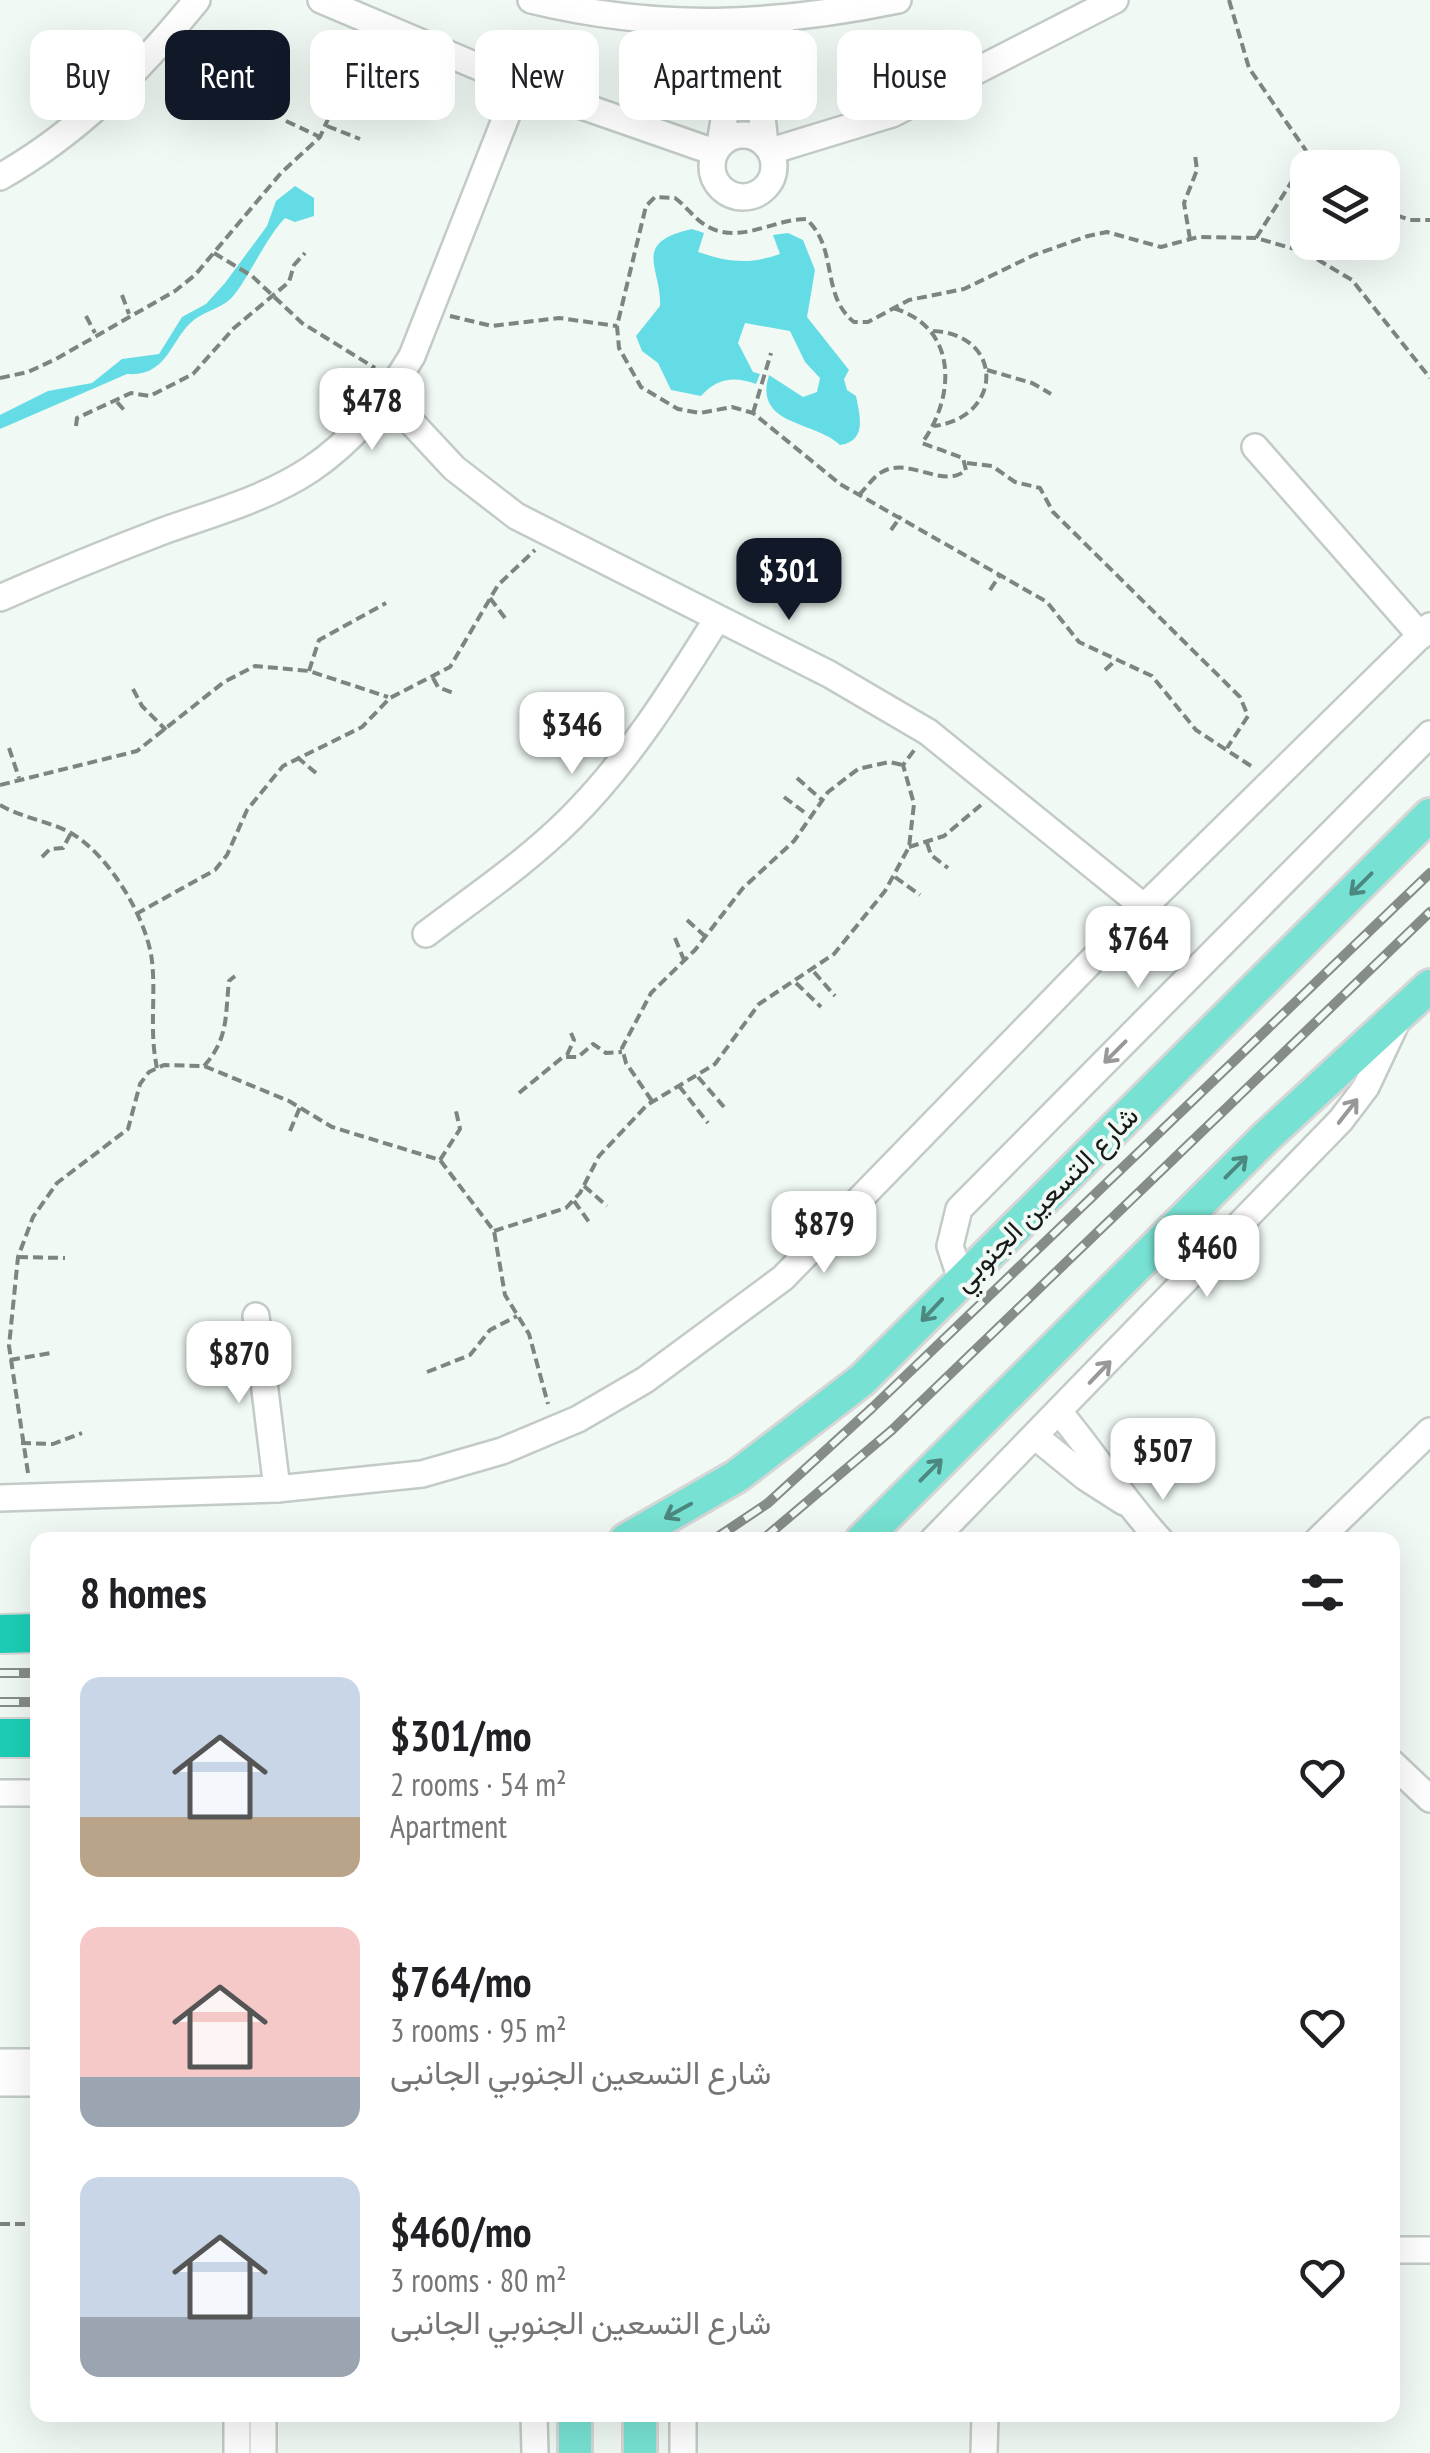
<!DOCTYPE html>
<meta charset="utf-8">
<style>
:root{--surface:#fff;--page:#f6f6f6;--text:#202124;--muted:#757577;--accent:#111827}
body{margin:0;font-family:"PT Sans Narrow",Vazirmatn,sans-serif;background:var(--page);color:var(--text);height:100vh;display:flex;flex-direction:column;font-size:38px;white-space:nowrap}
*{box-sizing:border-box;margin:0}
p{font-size:32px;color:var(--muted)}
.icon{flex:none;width:55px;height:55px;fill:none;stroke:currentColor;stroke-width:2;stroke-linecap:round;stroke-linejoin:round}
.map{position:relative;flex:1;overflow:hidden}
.side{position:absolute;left:30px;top:1532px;width:1370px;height:890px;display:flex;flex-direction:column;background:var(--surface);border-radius:20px;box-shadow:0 10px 40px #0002}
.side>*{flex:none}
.top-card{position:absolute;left:30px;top:30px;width:1370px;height:90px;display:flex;gap:20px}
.tools{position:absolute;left:1290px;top:150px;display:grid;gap:20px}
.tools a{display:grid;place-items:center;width:110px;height:110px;border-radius:20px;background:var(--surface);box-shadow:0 10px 40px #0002;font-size:50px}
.price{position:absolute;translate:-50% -85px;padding:0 22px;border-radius:20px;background:#fff;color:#222;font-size:32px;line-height:65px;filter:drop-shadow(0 2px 5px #0008)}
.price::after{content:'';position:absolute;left:50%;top:60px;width:30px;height:22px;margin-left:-15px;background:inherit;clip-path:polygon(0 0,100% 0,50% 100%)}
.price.on{background:var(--accent);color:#fff}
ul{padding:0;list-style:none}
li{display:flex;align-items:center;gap:30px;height:250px;padding:0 50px}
li span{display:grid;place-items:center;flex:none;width:280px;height:200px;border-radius:20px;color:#555}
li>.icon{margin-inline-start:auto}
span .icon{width:120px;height:120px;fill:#fffc;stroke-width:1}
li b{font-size:42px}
h2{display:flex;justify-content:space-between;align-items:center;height:120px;padding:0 50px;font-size:42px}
.chip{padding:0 35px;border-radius:20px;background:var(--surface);box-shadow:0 10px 40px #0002;font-size:35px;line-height:90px}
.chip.on{background:var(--accent);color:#fff}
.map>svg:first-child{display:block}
</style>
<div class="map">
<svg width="1430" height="2453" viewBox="0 0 1430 2453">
<rect width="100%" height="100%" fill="#f0f9f3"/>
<!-- water -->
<g fill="#64dce5">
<path d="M295 186 314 198V216L295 222 285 218C268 235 249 276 234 295 225 307 206 311 195 319 170 338 169 377 127 374L0 429V415L48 391 92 383 122 359 159 354 182 317 206 304 225 283 267 226 276 201Z"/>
<path d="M692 229 704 233 698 252C728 262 749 265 780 254L773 235 788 233 803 240 815 270 807 317 849 370 844 379 847 390 856 396C860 416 867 441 840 445 815 421 753 426 769 375L803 397 817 392 820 378 805 362 790 331 745 323 738 343 753 372 760 374 756 384C734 376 717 378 701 396L671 390 658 363 642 351 636 336 660 306C662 268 630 243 692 229Z"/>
</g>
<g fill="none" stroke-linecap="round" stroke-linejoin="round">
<!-- minor casing -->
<g stroke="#c2cbc5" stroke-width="30">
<g id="minor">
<path d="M321 0 519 84 714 152"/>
<path d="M531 0C659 31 771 26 898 0"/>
<path d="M708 22C740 54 726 104 720 144"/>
<circle cx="743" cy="166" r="31"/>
<path d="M765 144C761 102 749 52 784 21"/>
<path d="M771 151 892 114 1115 0"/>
<path d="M0 177C78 133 141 69 197 0"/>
<path d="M387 396 454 468 516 516 829 674 928 732 1144 907"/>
<path d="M1255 447 1421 636"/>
<path d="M0 598C54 574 108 552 163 531 213 513 266 499 311 469 354 440 386 400 412 356L519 84"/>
<path d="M426 934C475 897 527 862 571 818 630 759 673 689 717 619"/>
<path d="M961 1279 950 1246 959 1209 1430 734"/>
<path d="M256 1316 277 1489"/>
<path d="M1060 1413C1095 1455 1123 1500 1160 1540"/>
<path d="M1036 1437 1085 1477 1124 1502"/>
<path d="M0 1498 277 1489 422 1474 502 1451 578 1419 645 1380 783 1278 1144 907 1430 626"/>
<path d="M933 1540 1341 1120 1366 1087 1399 1017"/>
<path d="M1318 1540 1430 1431"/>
<path d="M1392 1763 1430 1799"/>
<path d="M0 1793H38"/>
<path d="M0 2062H38"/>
<path d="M0 2083H38"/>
<path d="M1392 2250H1430"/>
<path d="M237 2415V2453"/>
<path d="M263 2415V2453"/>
<path d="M534 2415 535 2453"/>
<path d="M683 2415V2453"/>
<path d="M984 2453 985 2415"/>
</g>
</g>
<!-- major casing -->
<g stroke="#d5d6d5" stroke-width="38">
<g id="major">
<path d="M626 1540 737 1476 862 1380 1430 815"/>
<path d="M862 1540 1265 1138 1430 986"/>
<path d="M575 2415V2453"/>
<path d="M640 2415V2453"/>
</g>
</g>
<!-- highway casing -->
<g stroke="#d5d6d5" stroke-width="42">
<g id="highway">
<path d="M0 1634 38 1633"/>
<path d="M0 1738H38"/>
</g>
</g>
<!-- path -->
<g stroke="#7e8480" stroke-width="4" stroke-dasharray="10 5" stroke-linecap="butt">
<path d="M1229 0 1249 68 1318 168"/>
<path d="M286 121 320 137"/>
<path d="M327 126 360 139"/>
<path d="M1382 210 1410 220H1430"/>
<path d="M1256 238 1294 178 1311 162"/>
<path d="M1190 239 1184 203 1197 170 1195 155"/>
<path d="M214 253 252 276 302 323 375 368"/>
<path d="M122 295 129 314"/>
<path d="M86 316 95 333"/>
<path d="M450 316 492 326 559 318 617 326"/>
<path d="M933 331C1004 334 1004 417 934 426"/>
<path d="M987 370 1032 383 1051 394"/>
<path d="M0 378 28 372 56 359 175 291 195 275 281 173 320 137 363 40"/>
<path d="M117 402 124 410"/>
<path d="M753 413 771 353"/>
<path d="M76 426 77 418 131 393 150 396 193 374 234 328 289 282 294 265 305 253"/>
<path d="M967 463 992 466 1015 482 1040 488 1053 512 1240 697 1248 716 1227 748"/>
<path d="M859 495C866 488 873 477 882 472 909 456 943 490 966 470L963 458 922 443C956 396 958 327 893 308"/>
<path d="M891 530 901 516"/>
<path d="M990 590 1000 575"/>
<path d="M490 598 508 622"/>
<path d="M1105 670 1116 660"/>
<path d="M309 671 319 640 386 603"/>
<path d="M433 678 438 687 453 693"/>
<path d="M133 689 142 706 166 730"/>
<path d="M9 748 19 778"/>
<path d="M297 757 316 773"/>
<path d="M1251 766 1196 730 1152 676 1079 642 1047 602 840 484 753 413 732 407 700 413 678 409 641 387 619 348 617 326 646 206 655 197 675 198C686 206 694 218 705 225 738 246 773 219 806 219 839 248 820 295 854 322H868L909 300 964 289 1034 255 1088 236 1107 232 1161 247 1198 237 1256 238 1305 252 1352 280 1430 378"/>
<path d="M797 778 822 800"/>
<path d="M0 785 137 751 224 682 255 666 309 671 388 697"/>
<path d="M784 797 808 815"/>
<path d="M0 805C22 818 49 821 71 833 109 855 147 918 152 961 156 998 149 1031 157 1068"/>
<path d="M927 843 931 855 948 868"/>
<path d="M909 847 944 836 981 805"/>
<path d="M42 857 50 849 63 848 71 833"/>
<path d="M895 877 920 895"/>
<path d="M136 914 215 870 227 855 247 810 283 766 362 727 390 698 450 667 498 585 535 550"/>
<path d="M687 920 706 937"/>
<path d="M675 938 684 960"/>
<path d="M814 972 835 996"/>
<path d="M796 983 821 1007"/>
<path d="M567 1055 574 1040 571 1033"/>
<path d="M204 1066C229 1038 225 1016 229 981L235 976"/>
<path d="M698 1077 724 1107"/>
<path d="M679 1086 708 1123"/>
<path d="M519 1093 563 1057H578L593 1044 606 1053 622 1052"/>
<path d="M652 1101 626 1063 622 1048 651 993 695 950 743 888 794 841 828 792 858 769 889 762 903 765"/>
<path d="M290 1131 300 1107"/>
<path d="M440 1160 460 1129 456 1111"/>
<path d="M584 1186 607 1206"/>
<path d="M574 1201 589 1222"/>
<path d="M494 1231 566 1208 580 1193 599 1156 647 1105 715 1064 759 1004 834 954 885 891 909 847 914 804 903 765 915 749"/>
<path d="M18 1257 65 1258"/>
<path d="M10 1360 51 1353"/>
<path d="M427 1372 470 1355 490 1330 517 1316"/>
<path d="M21 1443 53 1444 82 1433"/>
<path d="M28 1473 9 1346 18 1257 33 1217 57 1183 128 1129 140 1084 149 1072 164 1065 204 1066 289 1101 332 1127 440 1160 494 1231 505 1295 529 1334 548 1404"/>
<path d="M0 2224H38"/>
</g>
<!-- minor -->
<use href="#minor" stroke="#fff" stroke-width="25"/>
<!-- major -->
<use href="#major" stroke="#77e2d3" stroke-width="32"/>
<!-- highway -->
<use href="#highway" stroke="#1ccfb6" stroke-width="38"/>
<!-- rail casing -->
<g stroke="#868c88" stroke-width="10">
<g id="rail">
<path d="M713 1540 768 1503 872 1408 1430 873"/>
<path d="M762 1540 892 1430 1430 912"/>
<path d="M0 1673H38"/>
<path d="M0 1702H38"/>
</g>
</g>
<!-- rail -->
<use href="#rail" stroke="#f0f9f3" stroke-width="6" stroke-dasharray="19" stroke-linecap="butt"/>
</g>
<!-- one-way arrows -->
<defs><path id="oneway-shaft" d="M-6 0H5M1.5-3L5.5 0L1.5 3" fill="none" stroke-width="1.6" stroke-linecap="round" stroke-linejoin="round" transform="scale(2.5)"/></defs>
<g stroke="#4c887f">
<use href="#oneway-shaft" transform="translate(1361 884) rotate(135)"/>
<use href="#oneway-shaft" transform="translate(1236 1167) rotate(-45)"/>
<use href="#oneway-shaft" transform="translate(932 1310) rotate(133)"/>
<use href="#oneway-shaft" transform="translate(931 1470) rotate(-45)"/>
<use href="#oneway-shaft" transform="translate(678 1511) rotate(151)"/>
</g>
<g stroke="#979897">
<use href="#oneway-shaft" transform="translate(1115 1052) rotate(135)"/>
<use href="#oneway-shaft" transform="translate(1348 1111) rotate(-52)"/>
<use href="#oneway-shaft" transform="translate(1100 1372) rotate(-46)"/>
</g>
<g text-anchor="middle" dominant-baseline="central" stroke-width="8" stroke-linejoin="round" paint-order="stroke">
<!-- street labels -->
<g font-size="28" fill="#171a18" stroke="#f0f9f3">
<text transform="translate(1045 1198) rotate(-45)">شارع التسعين الجنوبي</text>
</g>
</g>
</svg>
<div class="tools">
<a><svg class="icon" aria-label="layers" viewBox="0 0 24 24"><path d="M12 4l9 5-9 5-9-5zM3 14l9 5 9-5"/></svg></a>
</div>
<b class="price" style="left:372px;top:453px">$478</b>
<b class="price on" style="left:789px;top:623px">$301</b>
<b class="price" style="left:572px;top:777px">$346</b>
<b class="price" style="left:1138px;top:991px">$764</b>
<b class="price" style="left:824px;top:1276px">$879</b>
<b class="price" style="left:1207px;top:1300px">$460</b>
<b class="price" style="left:239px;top:1406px">$870</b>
<b class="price" style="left:1163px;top:1503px">$507</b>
<div class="top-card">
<a class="chip">Buy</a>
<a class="chip on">Rent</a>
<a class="chip">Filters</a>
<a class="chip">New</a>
<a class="chip">Apartment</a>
<a class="chip">House</a>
</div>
<section class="side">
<h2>8 homes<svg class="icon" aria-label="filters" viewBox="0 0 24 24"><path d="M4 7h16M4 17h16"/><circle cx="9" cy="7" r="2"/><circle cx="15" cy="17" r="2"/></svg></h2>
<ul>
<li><span style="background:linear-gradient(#c9d6e8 70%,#b9a48a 0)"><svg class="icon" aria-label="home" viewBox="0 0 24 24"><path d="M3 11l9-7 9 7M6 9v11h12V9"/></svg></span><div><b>$301/mo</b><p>2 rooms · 54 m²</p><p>Apartment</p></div><svg class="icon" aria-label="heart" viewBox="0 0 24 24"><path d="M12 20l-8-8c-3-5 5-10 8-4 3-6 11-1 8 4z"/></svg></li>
<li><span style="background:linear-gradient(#f6c9c9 75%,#9aa5b1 0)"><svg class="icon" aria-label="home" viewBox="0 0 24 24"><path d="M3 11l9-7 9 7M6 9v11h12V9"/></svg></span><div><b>$764/mo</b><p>3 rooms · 95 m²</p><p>شارع التسعين الجنوبي الجانبى</p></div><svg class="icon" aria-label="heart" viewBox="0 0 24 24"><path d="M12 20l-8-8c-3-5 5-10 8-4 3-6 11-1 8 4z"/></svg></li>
<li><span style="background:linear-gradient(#c9d6e8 70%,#9aa5b1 0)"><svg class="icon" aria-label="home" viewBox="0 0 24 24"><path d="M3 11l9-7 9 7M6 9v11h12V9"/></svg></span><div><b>$460/mo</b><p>3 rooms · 80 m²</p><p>شارع التسعين الجنوبي الجانبى</p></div><svg class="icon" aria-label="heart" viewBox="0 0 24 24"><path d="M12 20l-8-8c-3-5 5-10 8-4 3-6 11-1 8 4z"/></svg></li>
</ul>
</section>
</div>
